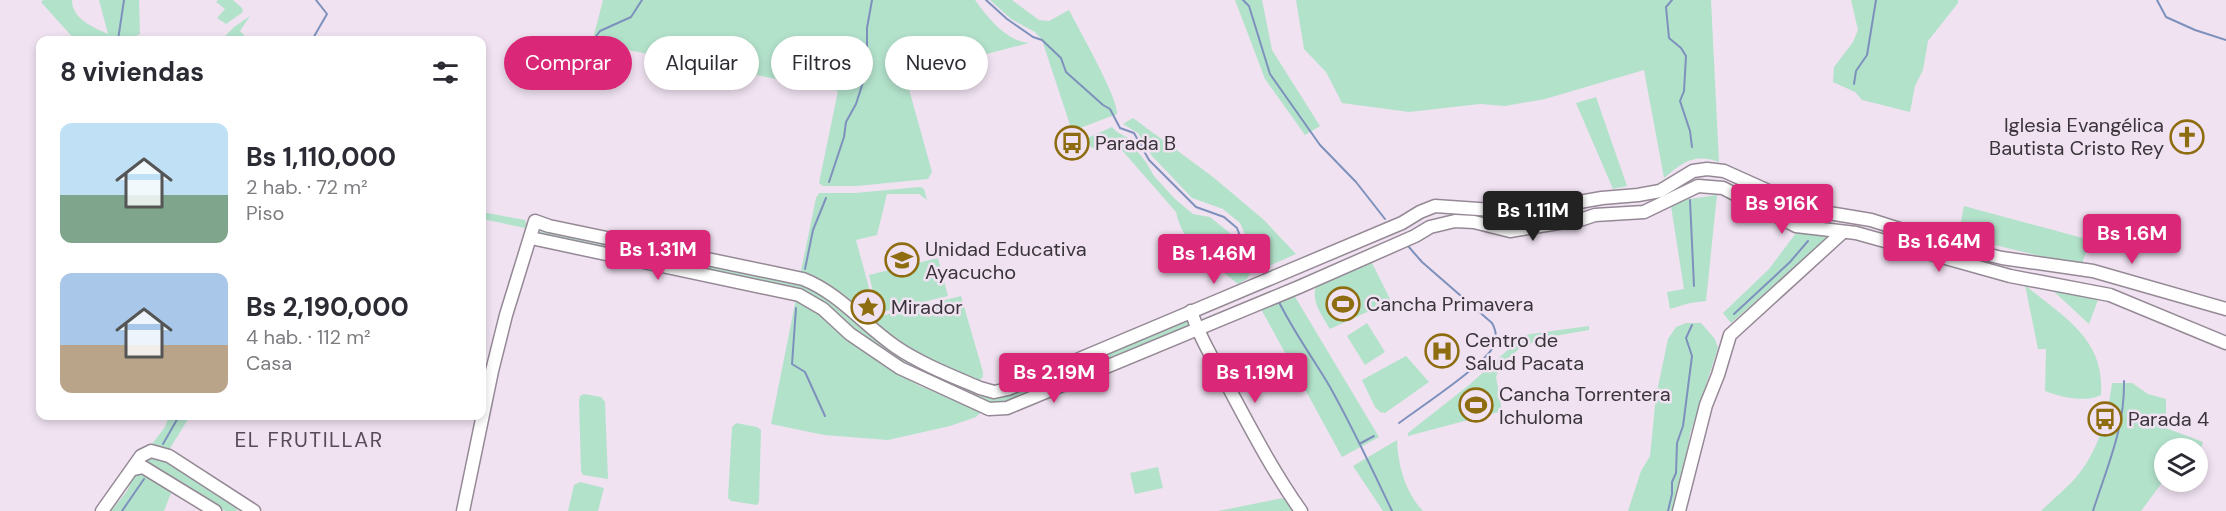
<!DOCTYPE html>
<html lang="es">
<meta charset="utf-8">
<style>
:root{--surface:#fff;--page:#f2f2f3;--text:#2b2b33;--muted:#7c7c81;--accent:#db2777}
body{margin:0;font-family:"DM Sans",sans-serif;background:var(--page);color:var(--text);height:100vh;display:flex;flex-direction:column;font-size:22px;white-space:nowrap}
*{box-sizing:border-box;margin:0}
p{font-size:20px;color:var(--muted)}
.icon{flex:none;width:33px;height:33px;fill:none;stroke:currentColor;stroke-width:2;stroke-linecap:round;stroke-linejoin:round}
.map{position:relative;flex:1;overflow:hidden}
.sheet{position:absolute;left:36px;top:36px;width:450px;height:384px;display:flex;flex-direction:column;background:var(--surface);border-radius:12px;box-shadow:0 3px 9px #0003}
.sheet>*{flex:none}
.guide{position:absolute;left:504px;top:36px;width:570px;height:54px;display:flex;gap:12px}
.buttons{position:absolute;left:2154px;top:438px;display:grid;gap:12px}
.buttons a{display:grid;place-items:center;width:54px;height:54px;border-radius:50%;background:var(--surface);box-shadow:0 3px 9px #0003;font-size:30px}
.price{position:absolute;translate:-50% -51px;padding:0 14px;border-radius:6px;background:var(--accent);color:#fff;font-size:20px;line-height:39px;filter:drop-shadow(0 2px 3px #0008)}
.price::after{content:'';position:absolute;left:50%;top:36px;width:18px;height:14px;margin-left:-9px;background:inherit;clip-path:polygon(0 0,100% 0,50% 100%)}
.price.current{background:#222;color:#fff}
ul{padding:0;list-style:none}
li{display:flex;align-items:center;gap:18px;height:150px;padding:0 24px}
li span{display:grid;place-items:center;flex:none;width:168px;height:120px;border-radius:12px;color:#555}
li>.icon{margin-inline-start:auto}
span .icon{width:72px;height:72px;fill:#fffc;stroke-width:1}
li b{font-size:26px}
h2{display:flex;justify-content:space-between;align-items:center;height:72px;padding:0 24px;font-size:26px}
.tag{padding:0 21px;border-radius:27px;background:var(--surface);box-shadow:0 3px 9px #0003;font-size:21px;line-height:54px}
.tag.current{background:var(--accent);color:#fff}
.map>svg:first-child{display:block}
</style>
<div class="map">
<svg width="2226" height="511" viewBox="0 0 2226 511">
<rect width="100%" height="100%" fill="#f0e2f1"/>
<!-- green -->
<g fill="#b3e2cb">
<path d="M43 0H72C72 19 93 27 108 34L99 0H139L140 34 128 40H75L41 2Z"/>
<path d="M218 0H233L242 8 243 12 226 24 217 18 225 9 216 2Z"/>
<path d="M603 0H975C988 18 1006 41 1029 43L979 56 972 67 907 82 932 172 928 179 857 186H823L819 183 838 91 592 43Z"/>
<path d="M990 0H1012L1039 20 1049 21 1069 10C1078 28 1119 99 1117 114L1072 131 1042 40 1035 32 1011 19Z"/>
<path d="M1235 0H1262L1272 50 1320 126 1305 135 1265 79Z"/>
<path d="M1296 0H1711L1719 162C1694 153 1683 162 1664 178L1644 70 1545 99 1505 106 1480 104 1409 112 1342 103 1326 72 1304 49Z"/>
<path d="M1851 0H1958V3L1928 41 1923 70 1915 86 1910 112 1862 100 1855 92 1833 82 1834 67 1853 42 1858 30Z"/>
<path d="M250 16 240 31 244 35 240 40H221L234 27Z"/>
<path d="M1596 97 1627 186 1613 189 1576 103Z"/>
<path d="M1133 118 1213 177 1264 220 1296 254 1269 266 1252 250 1240 223 1223 209 1192 198 1152 156 1138 133 1123 124Z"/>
<path d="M1112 127 1117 132 1130 139 1132 145 1146 162 1154 176 1175 199 1193 214 1210 217 1236 238 1237 252 1253 267 1247 279 1238 284C1213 263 1183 247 1176 212L1113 140 1092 148 1085 139Z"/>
<path d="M920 187 924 189 927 200 919 194H887L877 235 856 240 877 317 961 296 983 372V377L979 381C944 365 907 349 876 326 860 314 847 297 830 285 821 279 810 278 801 271L816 198 819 193H855Z"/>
<path d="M1717 195 1706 301 1690 303 1670 309 1667 292 1684 289 1671 206 1683 200Z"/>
<path d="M1964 206 2090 240 2082 264H2073L1958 236Z"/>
<path d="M482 212 525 220 527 226 525 228 482 219Z"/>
<path d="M1799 229 1834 233 1731 323 1723 313 1769 269Z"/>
<path d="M540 231 808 287 834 302 852 320 883 344 991 397 1188 318 1191 325 1006 402 995 405 922 376 850 328 827 306 809 293 539 237Z"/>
<path d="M938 258 948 296 878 313 869 275Z"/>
<path d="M1372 263 1391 301 1330 329C1322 315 1311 302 1316 286Z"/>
<path d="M2025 285C2064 318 2105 338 2101 395 2085 403 2061 397 2045 391L2046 349H2038Z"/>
<path d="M2047 285 2098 300 2089 324Z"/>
<path d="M1294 295 1379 437 1342 457 1261 309Z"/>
<path d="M796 299 803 301 877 360 918 385 981 412 976 417 950 426 888 440 824 435 771 424Z"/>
<path d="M1367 323 1385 352 1365 365 1347 336Z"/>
<path d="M1686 323H1701L1715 339 1718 348 1690 434 1683 476 1673 511H1628L1641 471 1650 456 1656 396 1668 339 1676 327Z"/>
<path d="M1589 326V330L1543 338 1520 348 1501 365 1496 377 1502 411 1408 436V433L1469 385 1521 338 1530 334Z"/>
<path d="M1406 356 1429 382 1385 413 1380 412 1375 407 1362 380Z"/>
<path d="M2112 383H2132L2148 394 2166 399V428L2203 442 2198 457V448H2164V480L2141 511H2041C2053 499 2067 488 2078 475 2099 449 2108 415 2112 383Z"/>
<path d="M584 394 601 397 605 402 608 479 583 475 581 471 579 401 580 396Z"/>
<path d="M169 416H190L169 450 165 451 152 444 165 427Z"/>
<path d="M736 423 757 427 761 430 759 502 757 505 731 501 728 498 732 427Z"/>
<path d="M1397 440C1398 465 1405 492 1423 511H1383L1353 466Z"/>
<path d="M160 457 237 507V511H225L142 462 146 458Z"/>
<path d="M1158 467 1163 488 1135 494 1130 473Z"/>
<path d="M137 471 173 488 164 511H111L127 491Z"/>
<path d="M580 482 604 488 598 511H568L574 485Z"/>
<path d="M1283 498 1295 511H1218Z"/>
</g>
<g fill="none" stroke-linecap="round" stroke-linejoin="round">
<!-- stream -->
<g stroke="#7d91bc" stroke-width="2">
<path d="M986 0 1007 19 1033 37 1042 40 1061 58 1066 72 1103 105 1110 109 1120 128 1134 133 1149 160 1196 207 1224 217 1237 228 1243 244 1266 276"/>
<path d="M1243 0 1249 6 1270 74 1320 145 1356 182 1385 219"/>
<path d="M1672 0 1666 7 1669 38 1681 48 1686 56 1684 91 1680 101 1690 131 1692 147"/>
<path d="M2157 0 2166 17 2195 30 2226 40"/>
<path d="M594 39 600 31 631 17 642 0"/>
<path d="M118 40 124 0"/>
<path d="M312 40 327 14 316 0"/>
<path d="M1854 84 1856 71 1867 55 1876 0"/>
<path d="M829 182 844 137 846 122 856 104 864 79 867 56V28L872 0"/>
<path d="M1690 200 1694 286"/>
<path d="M805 269 813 230 826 198"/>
<path d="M1278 300C1293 331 1313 358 1330 387 1353 428 1372 469 1392 511"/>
<path d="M796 308 792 364 805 372 825 416"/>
<path d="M1734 314 1790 262 1808 241"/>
<path d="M1399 423C1419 408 1483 366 1494 346 1497 338 1496 330 1492 323L1422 262 1408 246"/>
<path d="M1361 443 1374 436"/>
<path d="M163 444 179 416"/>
<path d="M122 511 144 479"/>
<path d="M1668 511 1672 494V482L1676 473 1677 443 1683 426 1692 356 1686 338 1692 325"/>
<path d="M2093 511C2107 467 2125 428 2124 381"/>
</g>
<!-- secondary casing -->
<g stroke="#958996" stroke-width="15">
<g id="secondary">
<path d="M531 238 799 295 823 309 850 334 900 368 989 409 1007 408 1299 287 1415 236 1430 227 1455 221 1474 222 1510 231 1583 219 1595 215 1644 212 1698 186 1723 188 1796 226 1856 233 2010 276 2110 295 2226 343"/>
<path d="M1191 311C1200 339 1216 364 1230 390 1252 431 1274 473 1301 511"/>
<path d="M134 469 143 467 215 511"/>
<path d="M102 511 141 456 151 451 169 456 254 511"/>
<path d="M463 511 492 371 506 315 535 221 549 226 803 279C839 293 864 325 896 347 921 364 952 376 980 388L994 392 1008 389 1402 223 1420 212 1435 206 1522 212 1602 198 1638 195 1660 191 1693 171 1707 169 1724 171 1811 210 1871 220 1953 246 2002 258 2093 271 2226 309"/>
<path d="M1679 511 1706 405 1718 375 1730 335 1843 232"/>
</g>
</g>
<!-- secondary -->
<use href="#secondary" stroke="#fff" stroke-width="12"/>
</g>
<!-- icons -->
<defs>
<g id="church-ring" transform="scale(1.725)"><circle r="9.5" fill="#f0e2f1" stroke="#8e6d11" stroke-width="1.5"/><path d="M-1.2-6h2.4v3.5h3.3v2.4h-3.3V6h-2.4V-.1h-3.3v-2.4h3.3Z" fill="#8e6d11"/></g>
<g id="bus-ring" transform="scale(1.725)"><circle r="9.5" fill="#f0e2f1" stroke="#8e6d11" stroke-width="1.5"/><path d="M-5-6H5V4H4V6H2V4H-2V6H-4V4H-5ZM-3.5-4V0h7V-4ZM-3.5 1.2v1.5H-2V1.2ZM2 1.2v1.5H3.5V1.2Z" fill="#8e6d11"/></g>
<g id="school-ring" transform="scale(1.725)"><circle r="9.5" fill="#f0e2f1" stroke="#8e6d11" stroke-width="1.5"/><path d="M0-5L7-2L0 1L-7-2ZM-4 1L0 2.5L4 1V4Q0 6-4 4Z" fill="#8e6d11"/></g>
<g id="stadium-ring" transform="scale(1.725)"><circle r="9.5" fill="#f0e2f1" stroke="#8e6d11" stroke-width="1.5"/><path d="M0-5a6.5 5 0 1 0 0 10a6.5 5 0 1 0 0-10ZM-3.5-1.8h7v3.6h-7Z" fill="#8e6d11"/></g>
<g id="sight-ring" transform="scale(1.725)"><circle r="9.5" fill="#f0e2f1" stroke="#8e6d11" stroke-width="1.5"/><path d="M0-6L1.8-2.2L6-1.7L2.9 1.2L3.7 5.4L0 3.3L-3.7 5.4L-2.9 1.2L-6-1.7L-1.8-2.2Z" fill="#8e6d11"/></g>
<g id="hospital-ring" transform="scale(1.725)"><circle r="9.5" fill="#f0e2f1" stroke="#8e6d11" stroke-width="1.5"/><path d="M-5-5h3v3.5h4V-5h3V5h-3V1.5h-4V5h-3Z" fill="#8e6d11"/></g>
</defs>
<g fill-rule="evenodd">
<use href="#church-ring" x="2187" y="137"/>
<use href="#bus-ring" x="1072" y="143"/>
<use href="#school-ring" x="902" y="260"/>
<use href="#stadium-ring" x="1343" y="304"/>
<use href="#sight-ring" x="868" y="307"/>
<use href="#hospital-ring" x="1442" y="351"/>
<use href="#stadium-ring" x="1476" y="405"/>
<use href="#bus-ring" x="2105" y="419"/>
</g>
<g text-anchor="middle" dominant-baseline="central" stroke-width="5" stroke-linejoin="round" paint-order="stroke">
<!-- poi labels -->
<g font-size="20" fill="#3a353b" stroke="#f0e2f1" text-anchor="start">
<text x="2164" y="125" text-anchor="end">Iglesia Evangélica<tspan x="2164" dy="23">Bautista Cristo Rey</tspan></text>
<text x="1095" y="143">Parada B</text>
<text x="925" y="249">Unidad Educativa<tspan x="925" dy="23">Ayacucho</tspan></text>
<text x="1366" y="304">Cancha Primavera</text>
<text x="891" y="307">Mirador</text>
<text x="1465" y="340">Centro de<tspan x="1465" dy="23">Salud Pacata</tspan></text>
<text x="1499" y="394">Cancha Torrentera<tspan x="1499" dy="23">Ichuloma</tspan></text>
<text x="2128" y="419">Parada 4</text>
</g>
<!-- neighbourhood labels -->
<g font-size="21" letter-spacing="1.5" fill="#564b57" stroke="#f0e2f1">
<text x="309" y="440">EL FRUTILLAR</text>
</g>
</g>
</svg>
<div class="buttons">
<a><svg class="icon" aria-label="layers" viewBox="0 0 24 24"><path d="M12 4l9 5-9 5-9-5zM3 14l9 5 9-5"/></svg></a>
</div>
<b class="price" style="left:1782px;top:235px">Bs 916K</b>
<b class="price current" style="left:1533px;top:242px">Bs 1.11M</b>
<b class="price" style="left:2132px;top:265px">Bs 1.6M</b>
<b class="price" style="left:1939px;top:273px">Bs 1.64M</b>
<b class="price" style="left:658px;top:281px">Bs 1.31M</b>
<b class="price" style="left:1214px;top:285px">Bs 1.46M</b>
<b class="price" style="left:1054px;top:404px">Bs 2.19M</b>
<b class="price" style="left:1255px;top:404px">Bs 1.19M</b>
<div class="guide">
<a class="tag current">Comprar</a>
<a class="tag">Alquilar</a>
<a class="tag">Filtros</a>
<a class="tag">Nuevo</a>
</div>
<section class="sheet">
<h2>8 viviendas<svg class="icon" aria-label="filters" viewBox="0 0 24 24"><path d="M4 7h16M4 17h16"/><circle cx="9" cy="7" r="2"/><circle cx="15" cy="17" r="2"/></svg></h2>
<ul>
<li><span style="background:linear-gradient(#bfe0f5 60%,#7fa58c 0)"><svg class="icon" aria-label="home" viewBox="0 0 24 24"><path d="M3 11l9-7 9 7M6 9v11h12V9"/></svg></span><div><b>Bs 1,110,000</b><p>2 hab. · 72 m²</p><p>Piso</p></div></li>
<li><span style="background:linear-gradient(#a9c7e8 60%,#b9a48a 0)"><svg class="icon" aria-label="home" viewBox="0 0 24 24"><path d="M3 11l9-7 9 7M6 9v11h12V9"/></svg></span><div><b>Bs 2,190,000</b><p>4 hab. · 112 m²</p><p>Casa</p></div></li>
</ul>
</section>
</div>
